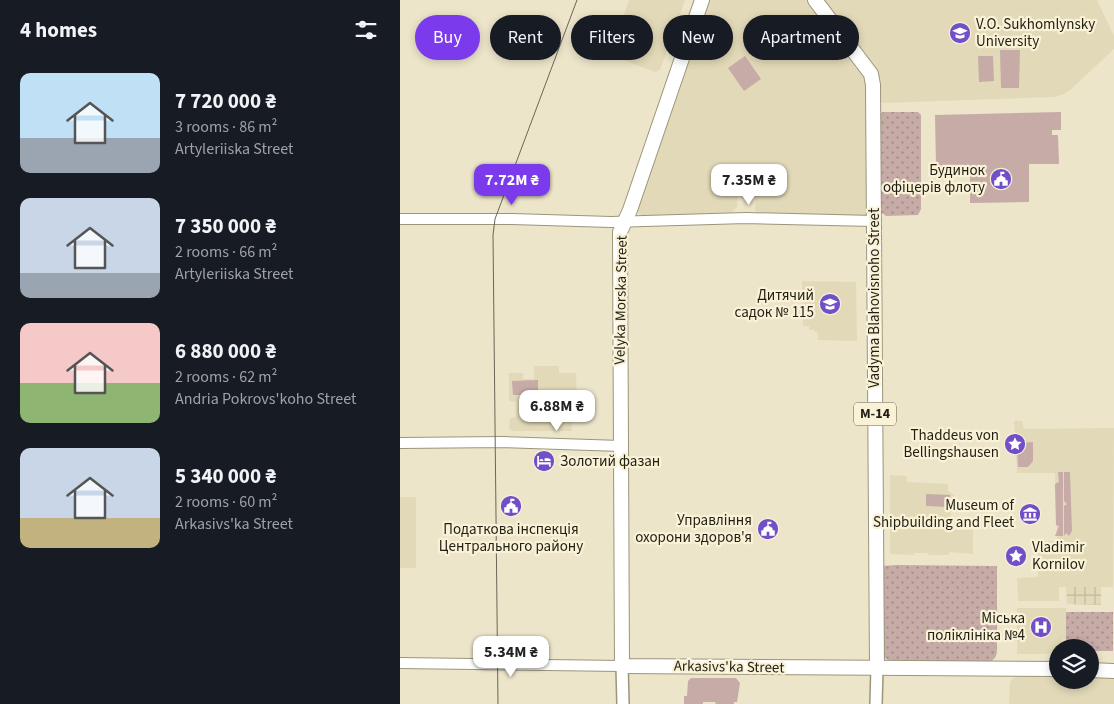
<!DOCTYPE html>
<meta charset="utf-8">
<style>
:root{--surface:#171b24;--page:#20242c;--text:#f1f3f6;--muted:#9ea1a6;--accent:#7c3aed}
body{margin:0;font-family:"Source Sans 3",sans-serif;background:var(--page);color:var(--text);height:100vh;display:flex;flex-direction:column;font-size:19px;white-space:nowrap}
*{box-sizing:border-box;margin:0}
p{font-size:16px;color:var(--muted)}
.icon{flex:none;width:28px;height:28px;fill:none;stroke:currentColor;stroke-width:2;stroke-linecap:round;stroke-linejoin:round}
.map{position:relative;flex:1;overflow:hidden}
.drawer{display:flex;flex-direction:column;background:var(--surface);width:400px}
.drawer>*{flex:none}
.guide{position:absolute;left:15px;top:15px;width:475px;height:45px;display:flex;gap:10px}
.buttons{position:absolute;left:649px;top:639px;display:grid;gap:10px}
.buttons a{display:grid;place-items:center;width:50px;height:50px;border-radius:50%;background:var(--surface);box-shadow:0 2px 8px #0003;font-size:25px}
.price{position:absolute;translate:-50% -42px;padding:0 11px;border-radius:10px;background:#fff;color:#222;font-size:16px;line-height:32px;filter:drop-shadow(0 1px 2px #0008)}
.price::after{content:'';position:absolute;left:50%;top:30px;width:15px;height:11px;margin-left:-8px;background:inherit;clip-path:polygon(0 0,100% 0,50% 100%)}
.price.active{background:var(--accent);color:#fff}
ul{padding:0;list-style:none}
li{display:flex;align-items:center;gap:15px;height:125px;padding:0 20px}
li span{display:grid;place-items:center;flex:none;width:140px;height:100px;border-radius:10px;color:#555}
li>.icon{margin-inline-start:auto}
span .icon{width:60px;height:60px;fill:#fffc;stroke-width:1}
li b{font-size:21px}
h2{display:flex;justify-content:space-between;align-items:center;height:60px;padding:0 20px;font-size:21px}
.chip{padding:0 18px;border-radius:22px;background:var(--surface);box-shadow:0 2px 8px #0003;font-size:18px;line-height:45px}
.chip.active{background:var(--accent);color:#fff}
main{display:flex;flex:1;min-height:0}
.map>svg:first-child{display:block}
</style>
<main>
<section class="drawer">
<h2>4 homes<svg class="icon" aria-label="filters" viewBox="0 0 24 24"><path d="M4 7h16M4 17h16"/><circle cx="9" cy="7" r="2"/><circle cx="15" cy="17" r="2"/></svg></h2>
<ul>
<li><span style="background:linear-gradient(#bfe0f5 65%,#9aa5b1 0)"><svg class="icon" aria-label="home" viewBox="0 0 24 24"><path d="M3 11l9-7 9 7M6 9v11h12V9"/></svg></span><div><b>7 720 000 ₴</b><p>3 rooms · 86 m²</p><p>Artyleriiska Street</p></div></li>
<li><span style="background:linear-gradient(#c9d6e8 75%,#9aa5b1 0)"><svg class="icon" aria-label="home" viewBox="0 0 24 24"><path d="M3 11l9-7 9 7M6 9v11h12V9"/></svg></span><div><b>7 350 000 ₴</b><p>2 rooms · 66 m²</p><p>Artyleriiska Street</p></div></li>
<li><span style="background:linear-gradient(#f6c9c9 60%,#8fb573 0)"><svg class="icon" aria-label="home" viewBox="0 0 24 24"><path d="M3 11l9-7 9 7M6 9v11h12V9"/></svg></span><div><b>6 880 000 ₴</b><p>2 rooms · 62 m²</p><p>Andria Pokrovs'koho Street</p></div></li>
<li><span style="background:linear-gradient(#c9d6e8 70%,#c2b280 0)"><svg class="icon" aria-label="home" viewBox="0 0 24 24"><path d="M3 11l9-7 9 7M6 9v11h12V9"/></svg></span><div><b>5 340 000 ₴</b><p>2 rooms · 60 m²</p><p>Arkasivs'ka Street</p></div></li>
</ul>
</section>
<div class="map">
<svg width="714" height="704" viewBox="0 0 714 704">
<defs>
<pattern id="industrial-grid" width="8" height="8" patternUnits="userSpaceOnUse" patternTransform="scale(1.25)"><rect width="8" height="8" fill="#e2d9b8"/><path d="M0 4h8M4 0v8" fill="none" stroke="#c2ba9d"/></pattern>
<pattern id="park-dots" width="8" height="8" patternUnits="userSpaceOnUse" patternTransform="scale(1.25)"><rect width="8" height="8" fill="#c6aba7"/><path d="M2 2h.1M6 6h.1" fill="none" stroke="#a08b87" stroke-width="1.8" stroke-linecap="round"/></pattern>
</defs>
<rect width="100%" height="100%" fill="#ece5ca"/>
<!-- built -->
<g fill="#e2d9b8">
<path d="M229 0H285L260 70 255 72 218 58 219 54H221L230 29 223 27 225 21 222 20Z"/>
<path d="M308 0H409L467 78 469 210 466 215 357 214 355 210 356 189H350L341 190 338 194 337 207 330 214 243 216 239 214 236 206Z"/>
<path d="M421 0H697L714 36V49L670 90 664 94 654 97 483 103 479 99Z"/>
<path d="M402 281 456 282 457 341 418 340V333L415 332 414 330H409V326H403Z"/>
<path d="M134 366H159V373H176L177 401H169L172 431H112L109 429 110 418 116 417 117 402 110 401 109 399V373H123V379H134Z"/>
<path d="M614 421H622L624 429 714 428 713 587H659V601H618L617 578 638 577V542L657 541 655 473H617Z"/>
<path d="M490 475 507 476V482L548 484V491L555 496V510L554 512H551L550 527 553 530H573V554L549 552V555H529L528 553H514V555L490 554Z"/>
<rect x="0" y="497" width="16" height="71"/>
<path d="M617 608H666V638L662 639V647L658 648 657 654H617Z"/>
<path d="M618 676H657L658 680H690V677H711L714 679V704H609L610 683 613 678Z"/>
</g>
<!-- industrial -->
<path fill="url(#industrial-grid)" d="M666 587H701V605L667 604Z"/>
<!-- grass -->
<g fill="#c6aba7">
<path d="M600 50H620L619 88H601Z"/>
<path d="M345 56 361 79 344 91 328 68Z"/>
<path d="M578 56H593L594 81 579 82Z"/>
<path d="M661 112V130H652V135H658L659 164H629V202L570 203V166H536L535 115Z"/>
<path d="M138 380V395H113L112 381Z"/>
<path d="M633 442V461L628 467H618L617 443Z"/>
<path d="M658 472H663V536H655L659 526 656 525 655 484 659 482Z"/>
<path d="M664 472H670L672 531 669 536 666 533 664 536V506L667 504 664 501Z"/>
<path d="M526 494 550 495 549 507 526 506Z"/>
<path d="M291 678H336L340 683 337 702H334V704H316L315 702H303V704H284V696H287L288 681Z"/>
</g>
<!-- park -->
<g fill="url(#park-dots)">
<path d="M483 112H518L521 115V209L518 215 486 216 480 211 478 118 480 114Z"/>
<path d="M496 565 597 566V648C597 655 596 659 589 662L490 661 483 657 482 566Z"/>
<path d="M666 612H713V651H690V648L666 647Z"/>
</g>
<g fill="none" stroke-linecap="round" stroke-linejoin="round">
<!-- secondary casing -->
<g stroke="#9b957c" stroke-width="12">
<g id="secondary">
<path d="M0 219H112L211 222 346 218 474 221"/>
<path d="M0 443 103 442 221 446"/>
<path d="M0 663 222 666"/>
</g>
</g>
<!-- primary casing -->
<g stroke="#9b957c" stroke-width="14">
<g id="primary">
<path d="M222 666 223 704"/>
<path d="M476 704 477 668"/>
</g>
</g>
<!-- highway casing -->
<g stroke="#9b957c" stroke-width="16">
<g id="highway">
<path d="M302 0 230 210 220 232 222 666 658 669"/>
<path d="M415 0 471 74 473 85 477 668"/>
<path d="M690 670 714 671"/>
</g>
</g>
<!-- secondary -->
<use href="#secondary" stroke="#fff" stroke-width="10"/>
<!-- primary -->
<use href="#primary" stroke="#fff" stroke-width="11"/>
<!-- highway -->
<use href="#highway" stroke="#fff" stroke-width="14"/>
<!-- tram -->
<path stroke="#6b6656" stroke-width="1" d="M98 704 93 235 95 219 177 0"/>
</g>
<!-- icons -->
<defs>
<g id="university-disc" transform="scale(1.125)"><circle r="9.5" fill="#704fc8" stroke="#f9f2d7"/><path d="M0-5L7-2L0 1L-7-2ZM-4 1L0 2.5L4 1V4Q0 6-4 4Z" fill="#fff"/></g>
<g id="civic-disc" transform="scale(1.125)"><circle r="9.5" fill="#704fc8" stroke="#f9f2d7"/><path d="M-.6-6.5H3V-4.5H.6V-3L4-1V1h2V6H-6V1h2V-1L-.6-3ZM-1.2 2.5V6h2.4V2.5Z" fill="#fff"/></g>
<g id="school-disc" transform="scale(1.125)"><circle r="9.5" fill="#704fc8" stroke="#f9f2d7"/><path d="M0-5L7-2L0 1L-7-2ZM-4 1L0 2.5L4 1V4Q0 6-4 4Z" fill="#fff"/></g>
<g id="sight-disc" transform="scale(1.125)"><circle r="9.5" fill="#704fc8" stroke="#f9f2d7"/><path d="M0-6L1.8-2.2L6-1.7L2.9 1.2L3.7 5.4L0 3.3L-3.7 5.4L-2.9 1.2L-6-1.7L-1.8-2.2Z" fill="#fff"/></g>
<g id="hotel-disc" transform="scale(1.125)"><circle r="9.5" fill="#704fc8" stroke="#f9f2d7"/><path d="M-6-4.5h1.5V1H6V5H4.5V3h-9V5H-6ZM-4 0a1.8 1.8 0 1 1 3.6 0ZM.5 0V-2.5h3Q6-2.5 6 0Z" fill="#fff"/></g>
<g id="museum-disc" transform="scale(1.125)"><circle r="9.5" fill="#704fc8" stroke="#f9f2d7"/><path d="M0-6L6-3V-2H-6V-3ZM-5-1h2V3h-2ZM-1-1h2V3h-2ZM3-1h2V3H3ZM-6 4H6V6H-6Z" fill="#fff"/></g>
<g id="hospital-disc" transform="scale(1.125)"><circle r="9.5" fill="#704fc8" stroke="#f9f2d7"/><path d="M-5-5h3v3.5h4V-5h3V5h-3V1.5h-4V5h-3Z" fill="#fff"/></g>
</defs>
<g fill-rule="evenodd">
<use href="#university-disc" x="560" y="33"/>
<use href="#civic-disc" x="601" y="179"/>
<use href="#school-disc" x="430" y="304"/>
<use href="#sight-disc" x="615" y="444"/>
<use href="#hotel-disc" x="144" y="461"/>
<use href="#civic-disc" x="111" y="506"/>
<use href="#museum-disc" x="630" y="514"/>
<use href="#civic-disc" x="368" y="529"/>
<use href="#sight-disc" x="616" y="556"/>
<use href="#hospital-disc" x="641" y="627"/>
</g>
<g text-anchor="middle" dominant-baseline="central" stroke-width="4.5" stroke-linejoin="round" paint-order="stroke">
<!-- shield labels -->
<rect fill="#f9f2d7" stroke="#625e4e" stroke-width="1" x="454" y="402.5" width="42" height="23" rx="4"/>
<g font-size="14" font-weight="bold" fill="#211e14">
<text x="475" y="414">М-14</text>
</g>
<!-- poi labels -->
<g font-size="15" fill="#211e14" stroke="#f9f2d7" text-anchor="end">
<text x="576" y="24" text-anchor="start">V.O. Sukhomlynsky<tspan x="576" dy="17">University</tspan></text>
<text x="585" y="170">Будинок<tspan x="585" dy="17">офіцерів флоту</tspan></text>
<text x="414" y="295">Дитячий<tspan x="414" dy="17">садок № 115</tspan></text>
<text x="599" y="435">Thaddeus von<tspan x="599" dy="17">Bellingshausen</tspan></text>
<text x="160" y="461" text-anchor="start">Золотий фазан</text>
<text x="614" y="505">Museum of<tspan x="614" dy="17">Shipbuilding and Fleet</tspan></text>
<text x="352" y="520">Управління<tspan x="352" dy="17">охорони здоров'я</tspan></text>
<text x="111" y="529" text-anchor="middle">Податкова інспекція<tspan x="111" dy="17">Центрального району</tspan></text>
<text x="632" y="547" text-anchor="start">Vladimir<tspan x="632" dy="17">Kornilov</tspan></text>
<text x="625" y="618">Міська<tspan x="625" dy="17">поліклініка №4</tspan></text>
</g>
<!-- street labels -->
<g font-size="15" fill="#211e14" stroke="#f9f2d7">
<text transform="translate(474 298) rotate(-90)">Vadyma Blahovisnoho Street</text>
<text transform="translate(221 300) rotate(-89)">Velyka Morska Street</text>
<text transform="translate(329 667) rotate(1)">Arkasivs'ka Street</text>
</g>
</g>
</svg>
<div class="buttons">
<a><svg class="icon" aria-label="layers" viewBox="0 0 24 24"><path d="M12 4l9 5-9 5-9-5zM3 14l9 5 9-5"/></svg></a>
</div>
<b class="price active" style="left:112px;top:206px">7.72M ₴</b>
<b class="price" style="left:349px;top:206px">7.35M ₴</b>
<b class="price" style="left:157px;top:432px">6.88M ₴</b>
<b class="price" style="left:111px;top:678px">5.34M ₴</b>
<div class="guide">
<a class="chip active">Buy</a>
<a class="chip">Rent</a>
<a class="chip">Filters</a>
<a class="chip">New</a>
<a class="chip">Apartment</a>
</div>
</div>
</main>
